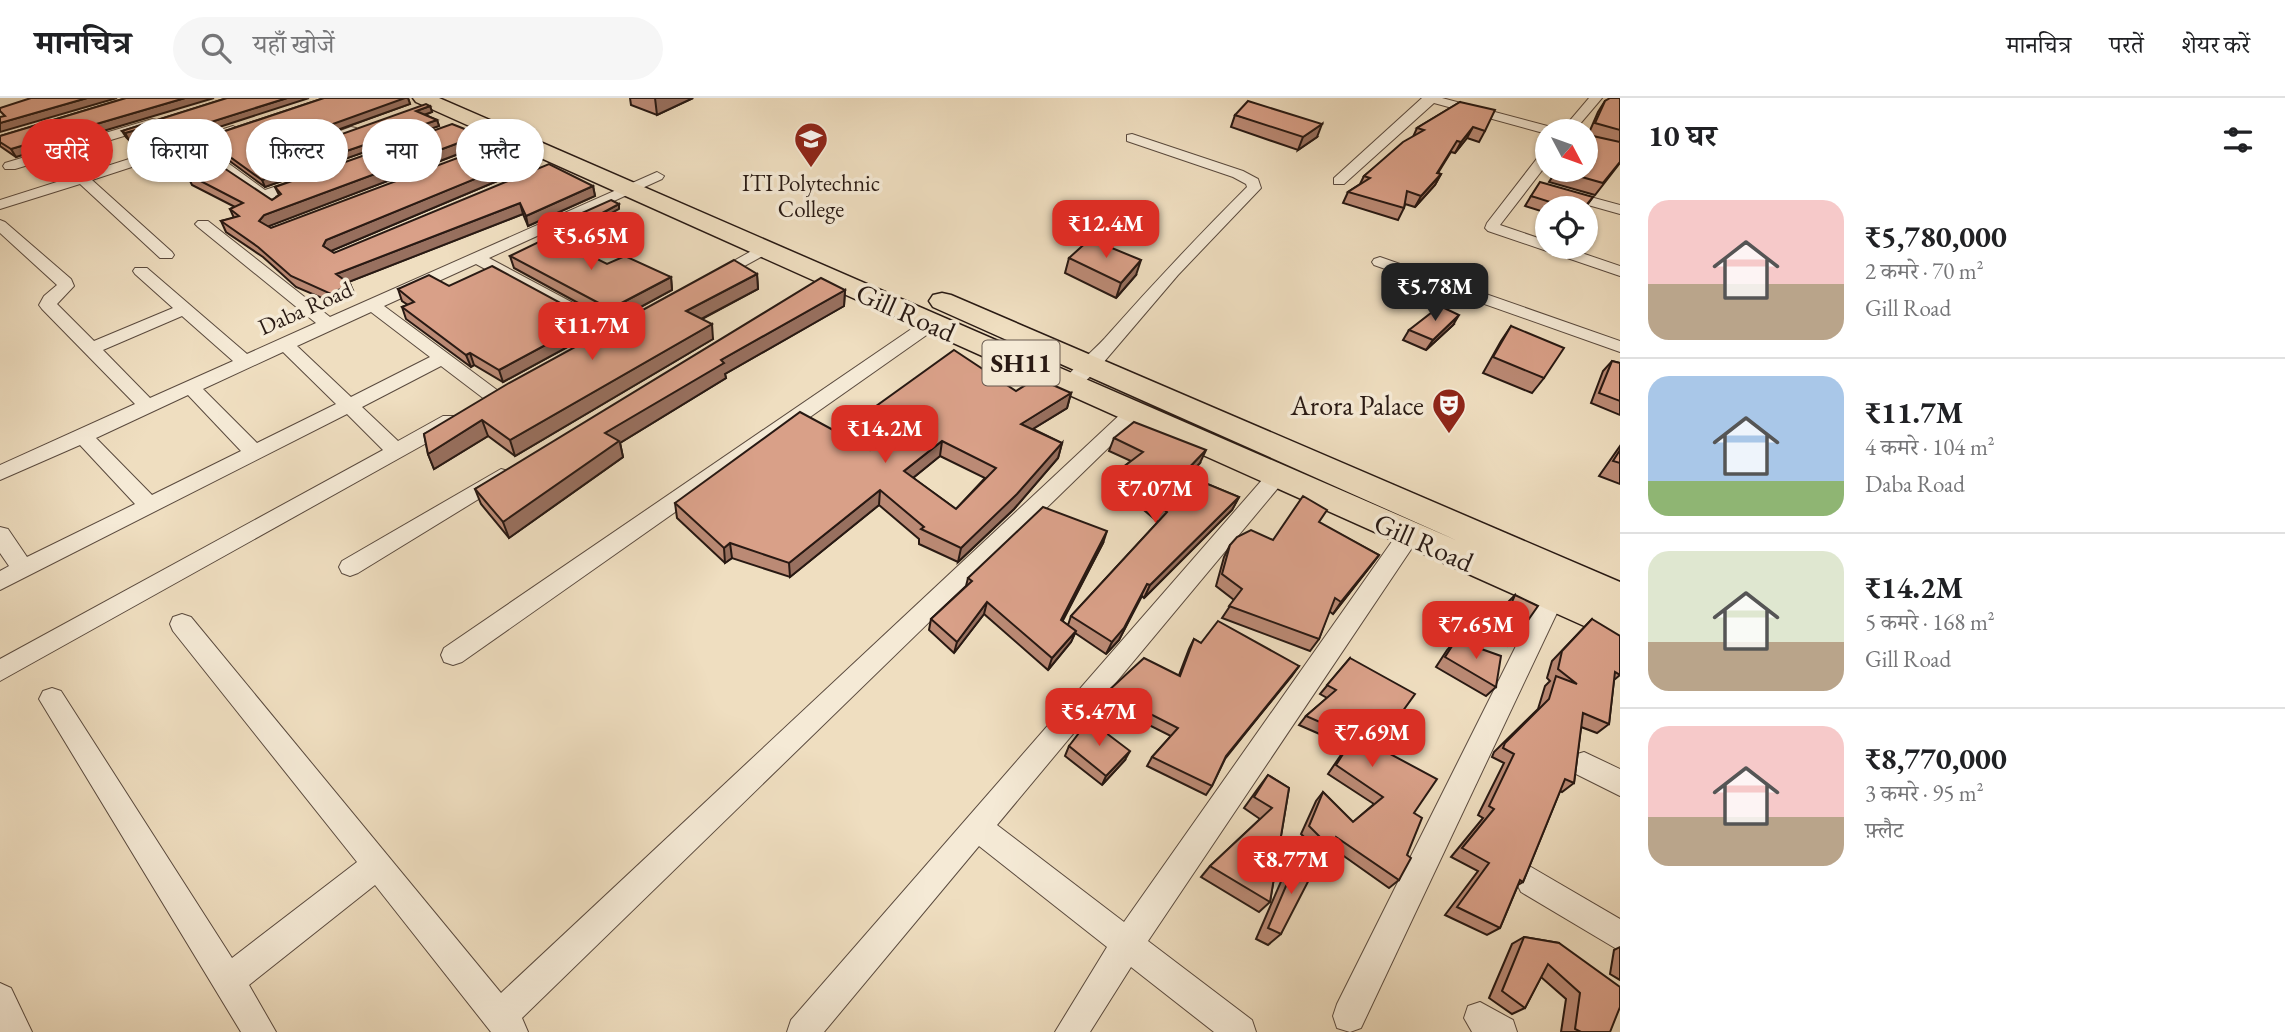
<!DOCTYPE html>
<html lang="hi">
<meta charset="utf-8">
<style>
:root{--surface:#fff;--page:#f6f6f6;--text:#202124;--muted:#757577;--line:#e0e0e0;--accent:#d93025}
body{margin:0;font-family:"EB Garamond","Noto Serif Devanagari",serif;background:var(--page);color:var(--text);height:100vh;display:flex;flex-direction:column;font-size:26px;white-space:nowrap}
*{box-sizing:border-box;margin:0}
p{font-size:23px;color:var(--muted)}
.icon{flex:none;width:38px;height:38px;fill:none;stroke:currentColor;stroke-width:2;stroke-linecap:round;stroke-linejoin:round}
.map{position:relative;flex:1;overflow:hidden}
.side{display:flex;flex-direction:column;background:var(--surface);width:665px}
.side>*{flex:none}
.top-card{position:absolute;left:21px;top:21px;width:665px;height:63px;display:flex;gap:14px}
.needle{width:46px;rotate:131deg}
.tools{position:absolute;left:1535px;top:21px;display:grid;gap:14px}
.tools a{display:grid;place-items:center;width:63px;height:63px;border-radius:50%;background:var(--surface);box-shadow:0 2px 5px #0004;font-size:35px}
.price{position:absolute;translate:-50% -60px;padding:0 16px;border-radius:14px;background:var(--accent);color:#fff;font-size:23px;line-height:46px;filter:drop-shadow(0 2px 4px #0008)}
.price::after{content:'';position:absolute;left:50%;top:42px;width:21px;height:16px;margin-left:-10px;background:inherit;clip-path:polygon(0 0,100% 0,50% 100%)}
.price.active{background:#222;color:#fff}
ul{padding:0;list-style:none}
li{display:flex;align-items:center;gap:21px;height:175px;padding:0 28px}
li+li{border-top:2px solid var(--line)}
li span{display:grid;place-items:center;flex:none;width:196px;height:140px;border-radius:21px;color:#555}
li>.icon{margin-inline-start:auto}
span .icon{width:84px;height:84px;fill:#fffc;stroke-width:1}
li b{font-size:30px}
h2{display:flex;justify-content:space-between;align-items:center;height:84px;padding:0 28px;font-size:30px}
.tag{padding:0 24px;border-radius:32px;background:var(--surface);box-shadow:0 2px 5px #0004;font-size:24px;line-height:63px}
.tag.active{background:var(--accent);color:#fff}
header{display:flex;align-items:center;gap:42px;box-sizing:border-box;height:98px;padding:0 35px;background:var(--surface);border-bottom:2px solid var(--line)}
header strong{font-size:33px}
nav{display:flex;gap:38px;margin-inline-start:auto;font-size:24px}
.search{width:490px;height:63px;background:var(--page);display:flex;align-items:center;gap:18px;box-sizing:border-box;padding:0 24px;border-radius:38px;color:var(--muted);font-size:26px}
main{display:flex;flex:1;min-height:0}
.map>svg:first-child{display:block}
</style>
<header>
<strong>मानचित्र</strong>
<div class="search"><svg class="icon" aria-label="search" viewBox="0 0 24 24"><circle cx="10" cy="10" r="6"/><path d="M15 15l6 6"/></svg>यहाँ खोजें</div>
<nav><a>मानचित्र</a><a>परतें</a><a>शेयर करें</a></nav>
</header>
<main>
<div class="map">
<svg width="1620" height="934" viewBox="0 0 1620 934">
<rect width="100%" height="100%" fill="#efdec0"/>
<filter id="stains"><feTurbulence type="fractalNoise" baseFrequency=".00286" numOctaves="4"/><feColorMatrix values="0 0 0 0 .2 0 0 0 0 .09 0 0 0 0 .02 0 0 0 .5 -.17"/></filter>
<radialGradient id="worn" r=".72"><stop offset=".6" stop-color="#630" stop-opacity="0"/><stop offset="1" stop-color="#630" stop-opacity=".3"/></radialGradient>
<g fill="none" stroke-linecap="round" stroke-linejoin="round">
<!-- minor casing -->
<g stroke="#5a4a3e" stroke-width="2">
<g id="minor">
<path d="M1422 0H1442L1555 30 1557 33H1547V36L1434 5 1344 86H1334V80Z"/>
<path d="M1589 0H1602L1574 33H1561Z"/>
<path d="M152 21 157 22V28L15 71H5L3 68 5 65Z"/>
<path d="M233 28 240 32 238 35 202 46 265 92 307 78 312 79V85L275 98 283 106 281 109H271L190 50 92 82 172 154 174 157 172 160H160L80 86 0 111V102Z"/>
<path d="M351 29 356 30V36L274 65H264L262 62Z"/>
<path d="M1132 36 1243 73 1258 81 1261 90 1178 177 1097 272 1077 291 1070 293 1061 287C1072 270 1091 255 1105 240 1151 188 1198 138 1247 89L1246 86 1233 79 1127 43V37Z"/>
<path d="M1547 53V66L1500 127 1547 143V149H1564L1620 168V178L1488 133 1485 130 1487 125 1542 54Z"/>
<path d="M657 74 664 78 662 81 489 160 618 229 621 233 618 237H606L476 166 384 208 501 295 504 299 501 303H487L441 268 362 309 398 343 443 318H457L460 323 457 328 0 583V561L383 352 347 316 0 492V473L9 468 0 455V429L8 431 27 459 135 406 80 347 0 382V367L135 306 42 211 39 207 44 198 57 187 0 135V122L5 124 71 181 74 188 57 206 94 243 173 210 135 176 133 173 135 170H147L247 256 316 225 198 129 195 126 198 123H208L330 219ZM371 214 430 259 351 299 297 248ZM182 218 233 263 150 300 103 252ZM283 254 336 306 257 345 203 291ZM188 297 241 353 152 397 96 340Z"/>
<path d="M1561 91 1620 107V116L1556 98 1554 95 1556 92Z"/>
<path d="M764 146 770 148 772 151 770 154 719 182H707L705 179Z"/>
<path d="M1380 159 1620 243V254L1374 167 1372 164 1374 161Z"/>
<path d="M932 220 941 225 938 229 462 564 453 567 444 564 441 557 444 550 926 221Z"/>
<path d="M1133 309 1140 311 1143 315 1140 319 522 920 528 934H491L375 787 249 887 276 934H241L39 601 43 593 52 590 61 593 232 860 357 764 173 533 170 526 173 519 182 516 191 519 501 895 1126 311Z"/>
<path d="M501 371 508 373 511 378 508 383 358 475 350 478 342 475 339 469 342 463Z"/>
<path d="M1276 372 1283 374 1286 379 1283 384 997 727 1124 824 1400 432 1408 430 1416 432 1419 438 1416 444 1148 843 1252 922 1256 934H1214L1131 869 1090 934H1055L1107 849 979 748 824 934H787L791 922 1269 374Z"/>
<path d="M1552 491 1560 494 1564 500 1361 930 1350 934 1337 930 1333 918 1337 906 1540 500 1544 494Z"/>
<path d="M1584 654 1620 671V698L1574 675 1570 666 1574 657Z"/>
<path d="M1531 769 1620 821V853L1521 794 1516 784 1521 774Z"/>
<path d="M0 885 11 890 32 934H0Z"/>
<path d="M1480 904 1513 922 1517 934H1472L1464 920 1468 908Z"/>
</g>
</g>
<!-- primary casing -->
<g stroke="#281913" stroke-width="3">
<path id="primary" d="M413 0H439L1458 443 933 209 929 203 933 197 942 195 951 197 1620 484V544L416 4Z"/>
</g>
<!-- minor -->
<use href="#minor" fill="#f5ead6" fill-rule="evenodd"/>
<!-- primary -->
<use href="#primary" fill="#efdec0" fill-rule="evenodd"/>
</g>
<!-- wall -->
<g fill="#bb8a75" stroke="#281913" stroke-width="2" fill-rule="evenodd">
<path d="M126 0 16 59 0 48V38Z"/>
<path d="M227 0 176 43 153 35 129 42 126 39 122 33Z"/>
<path d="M324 0H408L410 6 261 60 272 61 430 8 432 14 425 17 437 22 439 28 265 89 208 47 204 40Z"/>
<path d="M630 0H693L657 17 631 7Z"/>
<path d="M1620 0V65L1595 97 1549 84 1557 72H1586V43L1589 37H1588L1598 14 1605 3Z"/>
<path d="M1460 4 1485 33 1479 44 1467 40 1455 55 1451 54 1438 75 1441 76 1435 87 1415 109 1405 106 1404 110 1398 122 1343 105 1348 94 1360 86 1364 78 1413 39 1417 30Z"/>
<path d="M1235 17 1317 39 1298 52 1231 29Z"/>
<path d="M480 37 482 47 268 128 271 130 540 65 331 153 334 155 593 88 595 98 528 128 523 116 348 184 350 186 355 197 336 206 296 189 263 159 226 134 221 123 234 120 230 111 235 109 192 87 181 64 272 102 279 97 275 89Z"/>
<path d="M1531 98 1593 99 1585 110H1547V115L1525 108Z"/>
<path d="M510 158 607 166 671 179 672 192 613 224 514 170Z"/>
<path d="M1069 160 1136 177 1116 200 1065 175Z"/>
<path d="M757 176 758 191 702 221 713 241 515 358 488 338 434 371 428 356 424 336Z"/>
<path d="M449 188 592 222 595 234 503 284 474 267 471 269 406 221 402 209 408 207 402 203 398 191Z"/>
<path d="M845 192 844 208 725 276 726 280 620 345 623 359 509 440 481 406 475 391Z"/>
<path d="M1453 227 1426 252 1403 242 1409 232Z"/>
<path d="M1511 228 1544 280 1532 295 1483 275 1501 243Z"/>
<path d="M1612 263 1620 265V317L1591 305 1603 273Z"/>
<path d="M1016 293 1071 295 1067 310 1033 331 1062 345 1058 360 1014 411 958 464 919 446V441L879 407 790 479 732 460 725 465 677 420 675 405 870 352 892 334 871 326 872 311ZM940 358 985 380 956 411 913 380Z"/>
<path d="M1114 340 1200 365 1188 378 1239 399 1232 412 1144 500 1142 498 1119 542 1106 556 1075 535 1071 544 1048 572 984 516 954 555 929 532 931 521 966 488 968 480 1103 445 1062 523 1068 527 1071 518 1158 424 1113 386 1118 373 1131 363 1109 353Z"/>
<path d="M1620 348V386L1599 378Z"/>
<path d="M1319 425 1379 457 1333 516 1329 513 1319 541 1310 553 1222 520 1234 502 1216 488 1224 459 1230 447 1273 442Z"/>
<path d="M1515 497 1517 538 1507 548 1493 536 1505 507Z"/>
<path d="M1592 521 1620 577 1614 582 1609 626 1597 635 1581 629 1574 685 1562 694 1560 693 1523 784 1518 787 1500 830 1487 837 1445 817 1478 773 1451 759 1483 720 1478 717 1504 665 1492 659 1494 654 1538 611 1545 588 1550 583 1547 580 1552 563Z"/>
<path d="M1194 541 1201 545 1299 568 1225 661 1212 688 1206 697 1147 668 1152 659 1171 638 1103 604 1107 594 1179 577 1189 551Z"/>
<path d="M1456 542 1496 589 1486 598 1436 569 1447 552Z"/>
<path d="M1350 560 1377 649 1414 715 1407 757 1399 782 1389 790 1331 749 1323 757 1301 736 1316 703 1323 694 1353 724 1374 706 1328 676 1347 648 1299 627 1306 618 1327 600 1320 596Z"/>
<path d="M1069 648 1125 662 1102 687 1065 658Z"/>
<path d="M1268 677 1289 690 1270 804 1259 814 1201 779 1210 768 1260 721 1244 710 1259 689Z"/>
<path d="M1298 760 1281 836 1268 847 1256 841 1286 772Z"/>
<path d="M1524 839 1559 845 1610 934H1561L1566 901 1541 879 1525 910 1512 916 1489 900 1512 846Z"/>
<path d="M1620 849V882L1610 876 1614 852Z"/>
</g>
<!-- shaded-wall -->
<g fill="#98705f" stroke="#281913" stroke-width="2">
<path d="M87 0H117L0 34V25Z"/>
<path d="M185 0H214L16 59 11 51Z"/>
<path d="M287 0H309L176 43 173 36Z"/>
<path d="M401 0H408L410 6 259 60 258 53Z"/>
<path d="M655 0H693L657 17Z"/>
<path d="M430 8 432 14 418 19 416 13Z"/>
<path d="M437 22 439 28 265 89 262 82Z"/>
<path d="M1322 26 1317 39 1298 52 1303 39Z"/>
<path d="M150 28 153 35 129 42 125 35Z"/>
<path d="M1473 29 1467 40 1455 55 1461 44Z"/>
<path d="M480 37 482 47 269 128 264 133 259 123 264 117Z"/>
<path d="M538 55 540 65 331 153 323 148 326 142Z"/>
<path d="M1441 76 1435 87 1415 109 1421 98Z"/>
<path d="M593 88 595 98 528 128 526 118Z"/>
<path d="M520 105 523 116 341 187 336 176Z"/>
<path d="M619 106V111L588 128 571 139 569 134 587 123Z"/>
<path d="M1141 162 1136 177 1116 200 1121 185Z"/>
<path d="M757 176 758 191 688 228 686 213Z"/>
<path d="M671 179 672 192 613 224 610 211Z"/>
<path d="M350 186 355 197 336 206 331 196Z"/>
<path d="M845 192 844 208 725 276 726 280 620 345 623 359 509 440 503 424 605 335 721 262Z"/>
<path d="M1459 217 1453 227 1426 252 1433 242Z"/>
<path d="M592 222 595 234 503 284 499 272Z"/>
<path d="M712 226 713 241 515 358 510 342Z"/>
<path d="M470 255 474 267 471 269 466 257Z"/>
<path d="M1071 295 1067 310 1018 340 1021 326Z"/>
<path d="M482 322 488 338 434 371 428 356Z"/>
<path d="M942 343 940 358 903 388 904 373Z"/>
<path d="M1062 345 1058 360 1014 411 958 464 961 450Z"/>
<path d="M1206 352 1200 365 1177 389 1183 376Z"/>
<path d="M880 392 879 407 790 479 789 465Z"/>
<path d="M1239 399 1232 412 1144 500 1150 487Z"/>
<path d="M1107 433 1103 445 1057 534 1061 522Z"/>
<path d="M730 445 732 460 725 465 724 450Z"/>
<path d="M1379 457 1370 469 1333 516 1341 504Z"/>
<path d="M1147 486 1119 542 1106 556 1112 544Z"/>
<path d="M987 504 984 516 954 555 957 544Z"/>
<path d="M1076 533 1071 544 1048 572 1052 560Z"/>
<path d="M1299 568 1292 578 1219 667 1226 658Z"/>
<path d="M1130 653 1125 662 1102 687 1106 678Z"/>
</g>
<!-- building -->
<g fill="#d9a088" stroke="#281913" stroke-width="2" fill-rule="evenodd">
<path d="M31 0H87L0 25V19L5 18 0 13V10Z"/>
<path d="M126 0H185L11 51 0 44V38Z"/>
<path d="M227 0H287L173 36 150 28 125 35 122 33Z"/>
<path d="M324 0H405L258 53 259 60 272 61 426 6 430 8 416 13 437 22 262 82 204 40Z"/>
<path d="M1610 0H1620V32L1595 25 1605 3Z"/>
<path d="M1248 3 1322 26 1303 39 1235 17Z"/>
<path d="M1460 4 1495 12 1485 33 1473 29 1461 44 1457 43 1437 75 1441 76 1421 98 1407 93 1404 110 1348 94 1370 80 1364 78 1403 44 1424 32 1417 30Z"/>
<path d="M452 26 480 37 264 117 259 123 271 130 508 41 534 51 538 55 326 142 323 148 334 155 549 66 593 88 526 118 520 105 336 176 350 186 331 196 291 178 258 149 221 123 239 118 230 111 243 105 187 76 181 64 203 56 272 102 281 96 275 89Z"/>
<path d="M1591 35 1593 38 1620 44V64L1603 85 1557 72H1586V46Z"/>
<path d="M1540 84 1593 99 1584 110H1569L1531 98Z"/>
<path d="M611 102 619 106 587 123 569 134 564 123Z"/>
<path d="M551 138 607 166 625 158 671 179 610 211 510 158Z"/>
<path d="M1090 141 1141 162 1121 185 1069 160Z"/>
<path d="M734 162 757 176 686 213 712 226 510 342 482 322 428 356 424 336 509 285Z"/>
<path d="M492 168 592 222 499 272 470 255 466 257 402 209 414 204 398 191 429 177 449 188Z"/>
<path d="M821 180 845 192 721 262 724 265 605 335 619 343 503 424 475 391Z"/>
<path d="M1440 208 1459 217 1433 242 1409 232Z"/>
<path d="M1511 228 1564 250 1544 280 1493 259Z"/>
<path d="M954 252 1016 293 1037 280 1071 295 1021 326 1062 345 1017 396 961 450 921 431 924 429 880 392 789 465 730 445 724 450 675 405 800 314 870 352 905 324 872 311ZM942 343 996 370 956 411 904 373Z"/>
<path d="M1612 263 1620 265V303L1599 295Z"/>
<path d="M1134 324 1206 352 1183 376 1239 399 1150 487 1147 486 1124 530 1112 544 1071 518 1167 414 1118 373 1143 354 1114 340Z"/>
<path d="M1620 352V365L1613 363Z"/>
<path d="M1303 398 1327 412 1319 424 1379 457 1341 504 1335 500 1319 541 1229 508 1242 491 1222 476 1230 447 1237 439 1251 432 1273 442Z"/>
<path d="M1043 409 1107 433 1061 522 1076 533 1052 560 987 504 957 544 931 521 972 483 968 480Z"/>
<path d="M1515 497 1538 508 1517 538 1502 526Z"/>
<path d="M1592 521 1620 538V577L1615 574 1609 626 1583 615 1574 685 1565 681 1523 784 1520 782 1500 830 1457 809 1489 765 1462 750 1494 711 1489 708 1514 656 1503 650 1505 645 1549 601 1556 578 1577 586 1558 571 1562 553Z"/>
<path d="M1218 523 1299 568 1226 658 1212 688 1152 659 1178 630 1107 594 1144 560 1180 578 1194 541 1201 545Z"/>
<path d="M1456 542 1501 558 1496 589 1445 559Z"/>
<path d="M1350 560 1415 596 1377 649 1437 681 1414 715 1422 720 1407 757 1411 760 1399 782 1336 739 1331 750 1309 728 1323 694 1353 724 1383 699 1336 667 1354 639 1306 618 1336 592 1327 587Z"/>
<path d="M1089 622 1130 653 1106 678 1069 648Z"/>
<path d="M1268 677 1289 690 1270 804 1210 768 1272 710 1254 699Z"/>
<path d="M1298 760 1313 774 1281 836 1268 830Z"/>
<path d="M1524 839 1559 845 1620 889V909L1610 934H1581L1575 931 1580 895 1548 866 1525 910 1502 893Z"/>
</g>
<!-- icons -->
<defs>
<g id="university-pin" transform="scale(1.75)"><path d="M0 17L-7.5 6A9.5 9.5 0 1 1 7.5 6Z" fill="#8f2418" stroke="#f5ead6"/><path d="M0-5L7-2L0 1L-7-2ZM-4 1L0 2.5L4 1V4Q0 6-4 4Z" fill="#fff"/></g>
<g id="theatre-pin" transform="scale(1.75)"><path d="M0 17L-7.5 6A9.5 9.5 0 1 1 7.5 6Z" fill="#8f2418" stroke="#f5ead6"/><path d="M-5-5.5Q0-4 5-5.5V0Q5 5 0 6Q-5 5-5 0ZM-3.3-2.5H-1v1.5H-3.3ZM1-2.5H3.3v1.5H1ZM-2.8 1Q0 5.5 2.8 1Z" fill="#fff"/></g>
</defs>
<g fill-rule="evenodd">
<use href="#university-pin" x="811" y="41"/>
<use href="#theatre-pin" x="1449" y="307"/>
</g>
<g text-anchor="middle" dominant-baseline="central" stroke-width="7" stroke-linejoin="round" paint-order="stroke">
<!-- far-poi labels -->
<g font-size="23" fill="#281913" stroke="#f5ead6">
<text x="811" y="85">ITI Polytechnic<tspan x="811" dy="26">College</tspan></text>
</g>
<!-- far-street labels -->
<g font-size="23" fill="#281913" stroke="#f5ead6">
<text transform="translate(305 210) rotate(-24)">Daba Road</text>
</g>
<!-- shield labels -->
<rect fill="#f5ead6" stroke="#66584e" stroke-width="2" x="982.5" y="242.5" width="77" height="45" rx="5"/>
<g font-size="26" font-weight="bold" fill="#281913">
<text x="1021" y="265">SH11</text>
</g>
<!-- street labels -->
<g font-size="28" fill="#281913" stroke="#f5ead6">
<text transform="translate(906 214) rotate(24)">Gill Road</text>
<text transform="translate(1424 444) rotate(24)">Gill Road</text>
</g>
<!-- poi labels -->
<g font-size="28" fill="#281913" stroke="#f5ead6" text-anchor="end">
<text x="1424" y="307">Arora Palace</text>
</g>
</g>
<rect width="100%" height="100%" filter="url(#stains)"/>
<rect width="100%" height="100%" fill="url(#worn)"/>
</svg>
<div class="tools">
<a><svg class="needle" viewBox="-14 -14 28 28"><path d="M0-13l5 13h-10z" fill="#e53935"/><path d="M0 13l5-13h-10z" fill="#757577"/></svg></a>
<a><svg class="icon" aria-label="locate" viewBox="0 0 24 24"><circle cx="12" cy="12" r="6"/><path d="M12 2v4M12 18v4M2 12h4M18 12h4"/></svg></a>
</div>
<b class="price" style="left:1106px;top:162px">₹12.4M</b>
<b class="price" style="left:591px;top:174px">₹5.65M</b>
<b class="price active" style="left:1435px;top:225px">₹5.78M</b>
<b class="price" style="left:592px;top:264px">₹11.7M</b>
<b class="price" style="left:885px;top:367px">₹14.2M</b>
<b class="price" style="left:1155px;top:427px">₹7.07M</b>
<b class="price" style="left:1476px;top:563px">₹7.65M</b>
<b class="price" style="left:1099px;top:650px">₹5.47M</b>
<b class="price" style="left:1372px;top:671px">₹7.69M</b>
<b class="price" style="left:1291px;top:798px">₹8.77M</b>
<div class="top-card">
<a class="tag active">खरीदें</a>
<a class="tag">किराया</a>
<a class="tag">फ़िल्टर</a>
<a class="tag">नया</a>
<a class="tag">फ़्लैट</a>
</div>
</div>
<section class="side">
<h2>10 घर<svg class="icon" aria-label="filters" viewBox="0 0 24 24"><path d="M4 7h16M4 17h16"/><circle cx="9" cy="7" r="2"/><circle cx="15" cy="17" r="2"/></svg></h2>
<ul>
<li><span style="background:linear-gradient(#f6c9c9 60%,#b9a48a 0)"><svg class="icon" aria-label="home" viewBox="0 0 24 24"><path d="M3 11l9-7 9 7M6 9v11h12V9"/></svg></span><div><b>₹5,780,000</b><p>2 कमरे · 70 m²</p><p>Gill Road</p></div></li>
<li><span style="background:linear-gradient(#a9c7e8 75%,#8fb573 0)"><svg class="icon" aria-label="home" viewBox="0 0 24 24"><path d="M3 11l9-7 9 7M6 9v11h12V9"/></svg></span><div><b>₹11.7M</b><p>4 कमरे · 104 m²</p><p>Daba Road</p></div></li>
<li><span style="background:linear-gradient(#dfe7d0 65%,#b9a48a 0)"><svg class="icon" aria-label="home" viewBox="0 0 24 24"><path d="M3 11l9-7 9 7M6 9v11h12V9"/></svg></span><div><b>₹14.2M</b><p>5 कमरे · 168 m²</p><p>Gill Road</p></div></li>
<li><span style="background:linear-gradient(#f6c9c9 65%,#b9a48a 0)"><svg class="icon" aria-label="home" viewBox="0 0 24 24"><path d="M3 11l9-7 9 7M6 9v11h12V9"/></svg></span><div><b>₹8,770,000</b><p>3 कमरे · 95 m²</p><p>फ़्लैट</p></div></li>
</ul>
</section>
</main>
